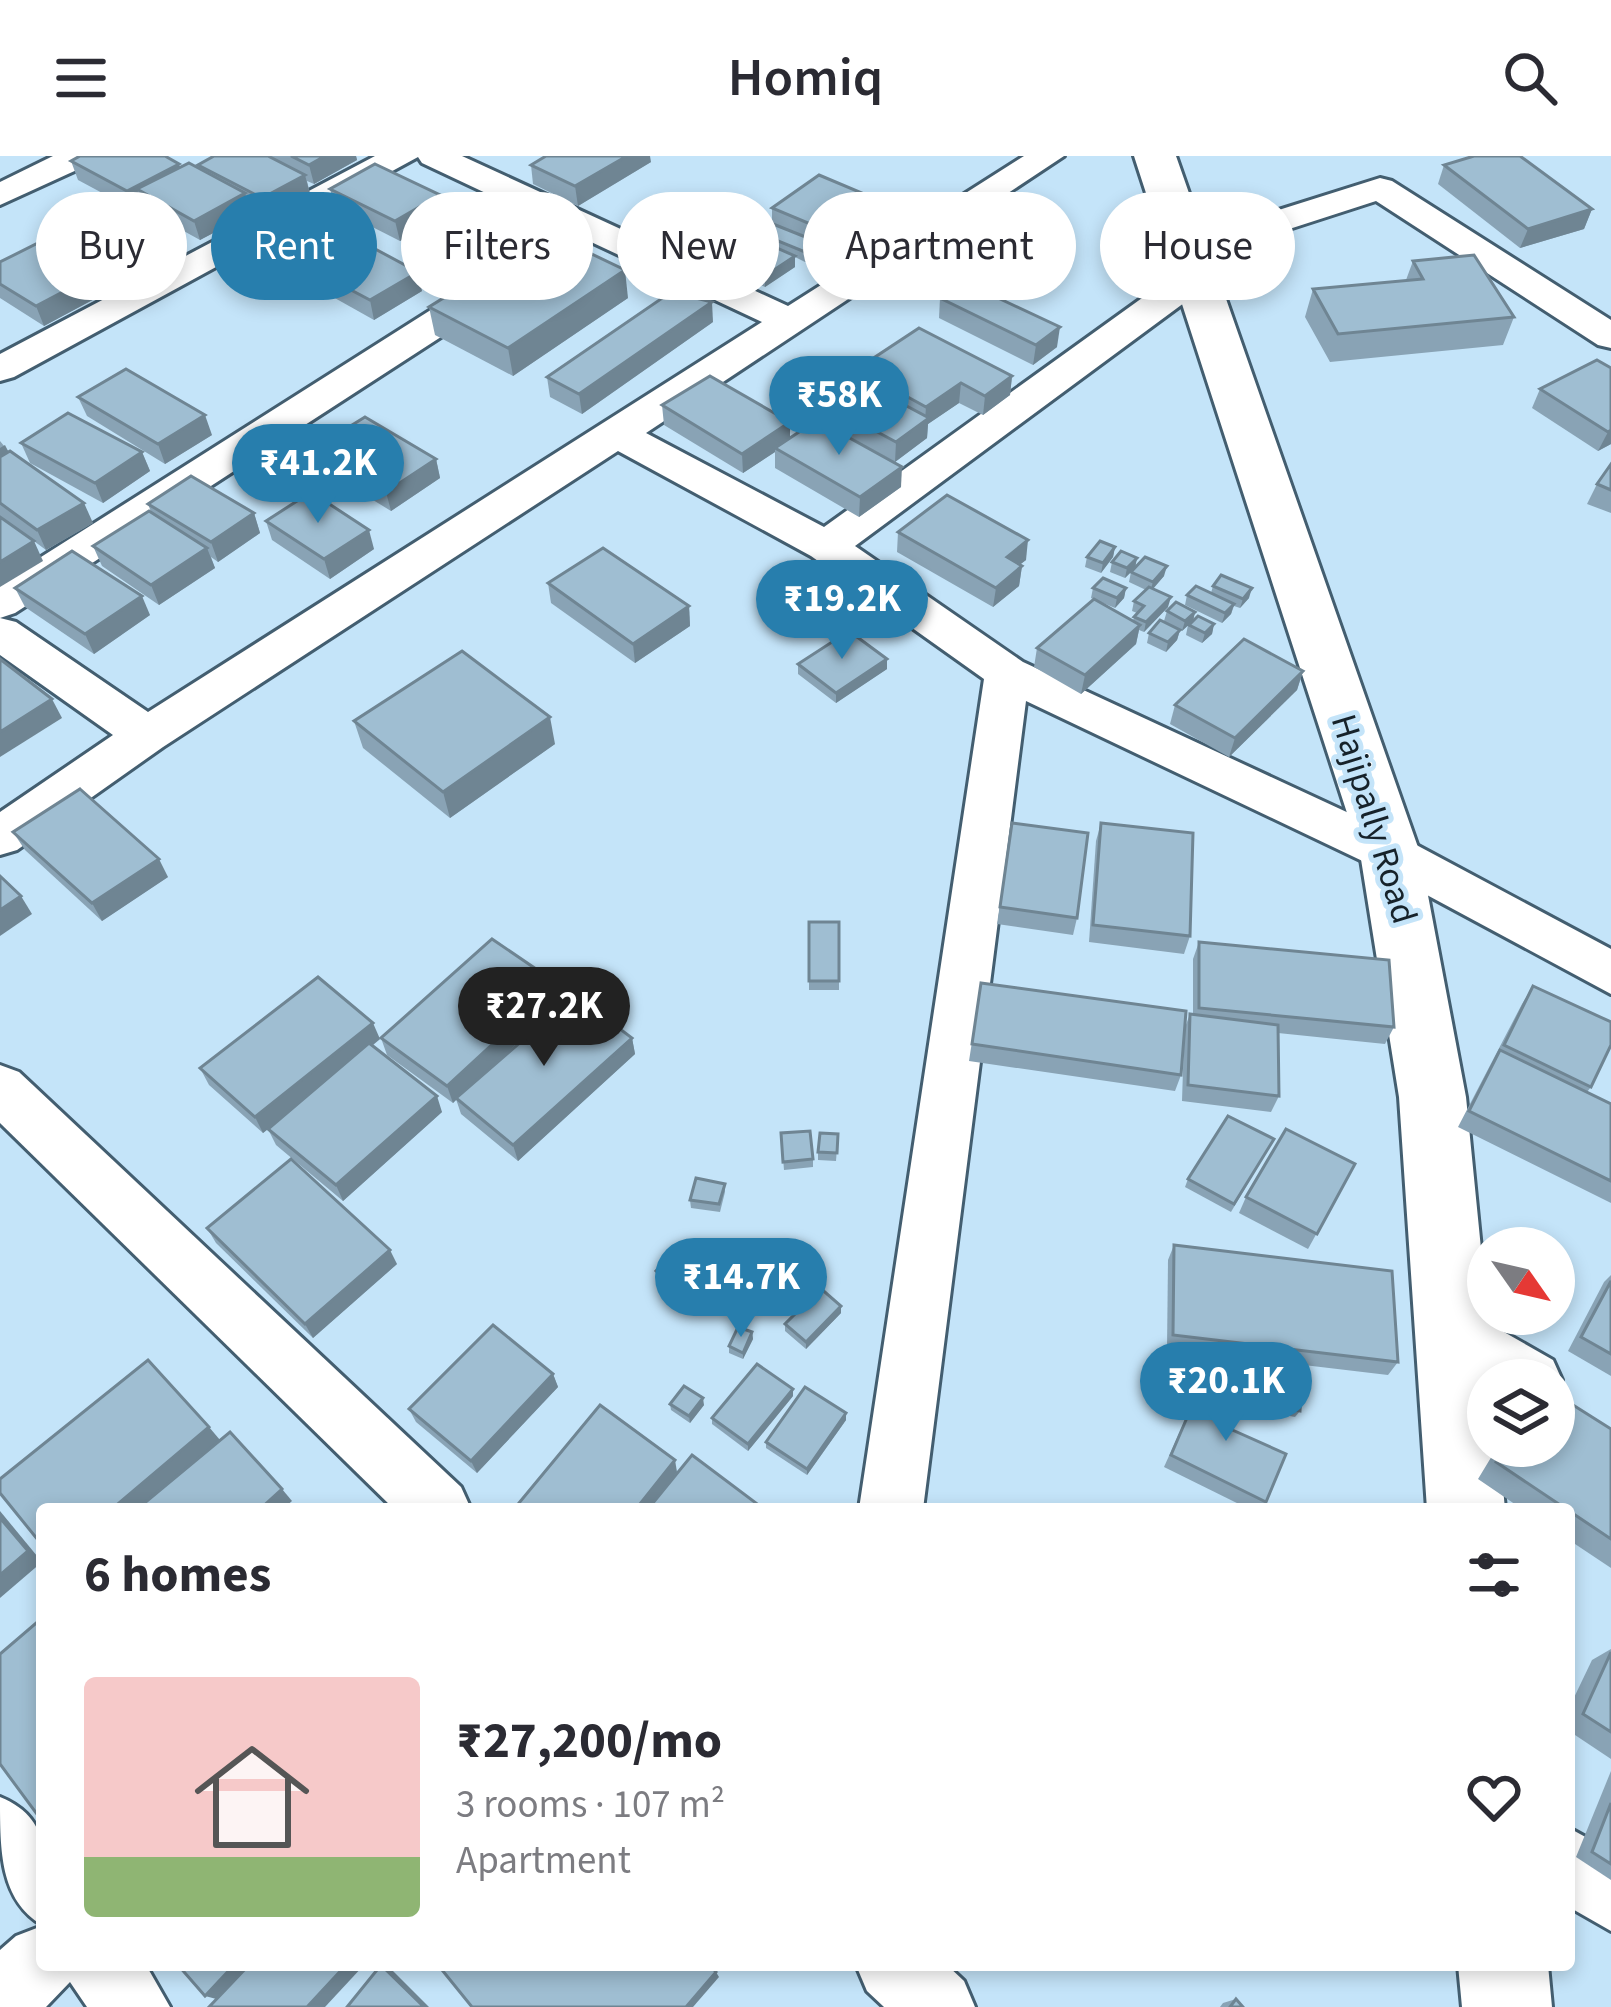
<!DOCTYPE html>
<meta charset="utf-8">
<style>
:root{--surface:#fff;--page:#f7f7f7;--text:#2b2b33;--muted:#7c7c81;--line:#e1e1e2;--accent:#277ead}
body{margin:0;font-family:"Source Sans 3",sans-serif;background:var(--page);color:var(--text);height:100vh;display:flex;flex-direction:column;font-size:45px;white-space:nowrap}
*{box-sizing:border-box;margin:0}
p{font-size:39px;color:var(--muted)}
.icon{flex:none;width:66px;height:66px;fill:none;stroke:currentColor;stroke-width:2;stroke-linecap:round;stroke-linejoin:round}
.map{position:relative;flex:1;overflow:hidden}
.drawer{position:absolute;left:36px;top:1347px;width:1539px;height:468px;display:flex;flex-direction:column;background:var(--surface);border-radius:12px;box-shadow:0 6px 18px #0003}
.drawer>*{flex:none}
.hud{position:absolute;left:36px;top:36px;width:1539px;height:108px;display:flex;gap:24px}
.needle{width:78px;rotate:124deg}
.fabs{position:absolute;left:1467px;top:1071px;display:grid;gap:24px}
.fabs a{display:grid;place-items:center;width:108px;height:108px;border-radius:50%;background:var(--surface);box-shadow:0 6px 18px #0003;font-size:60px}
.price{position:absolute;translate:-50% -102px;padding:0 27px;border-radius:42px;background:var(--accent);color:#fff;font-size:39px;line-height:78px;filter:drop-shadow(0 3px 6px #0008)}
.price::after{content:'';position:absolute;left:50%;top:72px;width:36px;height:27px;margin-left:-18px;background:inherit;clip-path:polygon(0 0,100% 0,50% 100%)}
.price.selected{background:#222;color:#fff}
ul{padding:0;list-style:none}
li{display:flex;align-items:center;gap:36px;height:300px;padding:0 48px}
li+li{border-top:3px solid var(--line)}
li span{display:grid;place-items:center;flex:none;width:336px;height:240px;border-radius:12px;color:#555}
li>.icon{margin-inline-start:auto}
span .icon{width:144px;height:144px;fill:#fffc;stroke-width:1}
li b{font-size:51px}
h2{display:flex;justify-content:space-between;align-items:center;height:144px;padding:0 48px;font-size:51px}
.tag{padding:0 42px;border-radius:54px;background:var(--surface);box-shadow:0 6px 18px #0003;font-size:42px;line-height:108px}
.tag.selected{background:var(--accent);color:#fff}
header{display:flex;justify-content:space-between;align-items:center;height:156px;padding:0 48px;background:var(--surface);font-size:54px;font-weight:600}
.map>svg:first-child{display:block}
</style>
<header><svg class="icon" aria-label="menu" viewBox="0 0 24 24"><path d="M4 6h16M4 12h16M4 18h16"/></svg>Homiq<svg class="icon" aria-label="search" viewBox="0 0 24 24"><circle cx="10" cy="10" r="6"/><path d="M15 15l6 6"/></svg></header>
<div class="map">
<svg width="1611" height="1851" viewBox="0 0 1611 1851">
<rect width="100%" height="100%" fill="#c4e4f9"/>
<g fill="none" stroke-linecap="round" stroke-linejoin="round">
<!-- street casing -->
<g stroke="#435e70" stroke-width="6">
<g id="street">
<path d="M53 0H97L92 7 0 49V26Z"/>
<path d="M375 0H462L788 150 1024 0H1064L646 277 824 371 1181 114H1207L1212 122 1207 130 855 390 1023 506 1407 684 1611 793V838L1373 710 1026 545 923 1353H859L984 523 811 400 618 295 163 591 17 694 0 699V656L113 579 0 499V427L560 72 422 7 418 1 14 221 0 225V198ZM589 85 762 166 148 556 16 466 0 462 15 457Z"/>
<path d="M1380 22 1392 25 1611 164V192L1598 189 1376 45 1187 106 1174 103 1169 95 1174 87Z"/>
<path d="M0 909 19 916 461 1331 471 1353H394L0 967Z"/>
<path d="M1453 1147 1553 1204 1562 1224 1554 1243V1224H1488V1229L1432 1193 1423 1174 1432 1155Z"/>
<path d="M0 1641C59 1665 42 1714 42 1769 0 1744 0 1695 0 1641Z"/>
<path d="M1569 1672 1611 1695V1775L1569 1751Z"/>
<path d="M42 1770V1809H146L170 1851H87L70 1826 46 1851H0V1794L16 1780Z"/>
<path d="M856 1809H947L964 1825 975 1851H884L867 1835Z"/>
</g>
</g>
<!-- secondary casing -->
<g stroke="#435e70" stroke-width="6">
<g id="secondary">
<path d="M1134 0H1176L1420 697 1466 941 1494 1224H1488V1290H1499L1505 1353H1427L1399 941 1360 697Z"/>
<path d="M1458 1809H1548L1552 1851H1462Z"/>
</g>
</g>
<!-- street -->
<use href="#street" fill="#fff" fill-rule="evenodd"/>
<!-- secondary -->
<use href="#secondary" fill="#fff" fill-rule="evenodd"/>
</g>
<!-- wall -->
<g fill="#89a3b5">
<path d="M214 0H356L357 4 314 28 307 25 310 38 267 62 250 52 251 57 200 84 144 53 143 50 134 54 78 24 71 5 199 12 198 9Z"/>
<path d="M651 6 578 50 533 28 531 9Z"/>
<path d="M1444 9 1592 53 1584 73 1520 92 1438 28Z"/>
<path d="M330 33 444 59 400 85 335 52Z"/>
<path d="M862 37 861 56 818 88V96L805 106 795 101V111L765 131 715 106 714 96 761 85V78L772 69V52Z"/>
<path d="M51 90 166 112 115 140 94 129 98 141 44 170 0 142V106L55 100Z"/>
<path d="M1413 105 1514 161 1503 189 1330 206 1305 161 1313 133 1406 124Z"/>
<path d="M302 108 422 135 374 164 308 127Z"/>
<path d="M628 142 513 220 435 179 429 151Z"/>
<path d="M940 142 1057 191 1033 209 939 162Z"/>
<path d="M713 166 582 258 550 241 547 221Z"/>
<path d="M1611 212V288L1598 295 1532 252 1540 233Z"/>
<path d="M857 213 1012 220 1010 239 983 259 959 247 928 268 927 282 895 306 809 259V239L857 224Z"/>
<path d="M78 241 212 279 165 308 87 260Z"/>
<path d="M662 249 790 266V282L901 331 859 361 775 312V296L743 317 664 269Z"/>
<path d="M0 285 9 296 93 367 46 394 0 360Z"/>
<path d="M21 287 142 296 150 315 103 347 30 307Z"/>
<path d="M315 292 436 303 440 322 391 355 321 312Z"/>
<path d="M1611 308V357L1587 348 1597 328Z"/>
<path d="M148 348 254 357 260 377 218 406 211 401 215 412 159 449 102 410 93 390 151 356Z"/>
<path d="M266 365 374 393 330 423 272 384Z"/>
<path d="M898 376 1026 404 1019 409 1022 410 1019 430 993 451 897 396Z"/>
<path d="M1115 391 1113 401 1101 417 1085 411 1087 401Z"/>
<path d="M1137 402 1135 412 1125 422 1110 416 1112 406Z"/>
<path d="M1131 416 1164 420 1153 433 1168 451 1144 476 1139 474 1136 488 1081 538 1034 511 1037 492 1133 464 1137 457 1132 455 1134 445 1146 434 1129 426Z"/>
<path d="M548 427 689 450 690 470 635 507 551 447Z"/>
<path d="M1213 430 1249 442 1240 452 1234 450 1231 458 1222 467 1185 449 1187 439 1211 437Z"/>
<path d="M15 432 150 459 94 498 25 451Z"/>
<path d="M1093 432H1126L1124 442 1115 452 1091 442Z"/>
<path d="M1167 455 1195 456 1193 465 1214 468 1212 478 1202 487 1186 479 1188 469 1182 475 1164 465Z"/>
<path d="M1180 474 1177 484 1166 496 1147 487 1149 477Z"/>
<path d="M887 503V513L836 547 798 518V508Z"/>
<path d="M1303 515 1297 534 1229 601 1170 568 1175 549Z"/>
<path d="M354 565 555 588 450 662 363 592Z"/>
<path d="M1012 667 1077 762 1073 779 997 768Z"/>
<path d="M1101 667 1190 780 1184 798 1089 786 1096 685Z"/>
<path d="M13 676 168 721 102 765 25 694Z"/>
<rect x="809" y="766" width="30" height="68"/>
<path d="M1199 786 1394 871 1385 888 1278 877 1279 940 1271 956 1182 945 1184 883 1181 919 1175 935 969 905 981 827 1184 874 1190 858 1193 859V803Z"/>
<path d="M558 828 562 845 481 921 632 882 635 898 518 1005 461 958 456 943 453 947 387 899 381 882Z"/>
<path d="M1533 830 1591 931 1587 936 1611 948V1047L1458 971 1522 848Z"/>
<path d="M380 883 372 890 442 956 343 1045 276 989 268 973 263 977 209 929 200 912Z"/>
<path d="M781 977 813 1003V1011L784 1014Z"/>
<path d="M838 978 836 1005 818 1004V996Z"/>
<path d="M1274 983 1231 1056 1185 1031 1188 1023Z"/>
<path d="M1355 1008 1308 1093 1239 1057 1246 1041Z"/>
<path d="M725 1028V1036L720 1056 691 1052 690 1044Z"/>
<path d="M207 1072 397 1108 313 1182 216 1087Z"/>
<path d="M1174 1089 1398 1206 1388 1219 1167 1193 1168 1104Z"/>
<path d="M656 1115 703 1119 680 1142 657 1123Z"/>
<path d="M1611 1119V1220L1568 1195 1604 1126Z"/>
<path d="M796 1139 841 1150V1157L806 1193 785 1175V1168L802 1151 797 1146Z"/>
<path d="M752 1176 753 1183 743 1203 729 1197V1190Z"/>
<path d="M1271 1212 1300 1255 1295 1261 1263 1255 1267 1219Z"/>
<path d="M553 1218 558 1231 477 1317 416 1266 409 1253Z"/>
<path d="M1204 1222 1266 1346 1261 1353H1249L1164 1311Z"/>
<path d="M793 1240 748 1295 712 1268V1262Z"/>
<path d="M670 1248 704 1249 690 1267 671 1254Z"/>
<path d="M846 1257V1264L807 1319 766 1292V1286Z"/>
<path d="M1611 1273V1412L1569 1384V1353H1522L1478 1323 1498 1290H1554Z"/>
<path d="M1611 1493V1603L1569 1575V1552L1592 1504Z"/>
<path d="M1611 1615V1724L1576 1701Z"/>
<path d="M1236 1843 1243 1851H1220L1223 1847Z"/>
</g>
<!-- shaded-wall -->
<g fill="#6f8593">
<path d="M325 0H356L357 4 314 28 309 9Z"/>
<path d="M627 0H650L651 6 578 50 575 30Z"/>
<path d="M179 8 185 27 137 33 143 50 134 54 127 35Z"/>
<path d="M305 19 310 38 267 62 262 42Z"/>
<path d="M245 37 251 57 200 84 194 65Z"/>
<path d="M862 37 861 56 818 88V96L805 106V96L815 88V70Z"/>
<path d="M440 39 444 59 400 85 395 65Z"/>
<path d="M1592 53 1584 73 1520 92 1528 73Z"/>
<path d="M159 92 166 112 115 140 108 121Z"/>
<path d="M795 100V111L765 131V120Z"/>
<path d="M625 114 628 142 513 220 508 192Z"/>
<path d="M418 116 422 135 374 164 370 144Z"/>
<path d="M91 121 98 141 44 170 36 150Z"/>
<path d="M712 146 713 166 582 258 579 238Z"/>
<path d="M1060 171 1057 191 1033 209 1036 189Z"/>
<path d="M1012 220 1010 239 983 259 985 240Z"/>
<path d="M961 227 959 247 928 268 927 282 895 306 896 286 925 265 926 251Z"/>
<path d="M205 259 212 279 165 308 158 288Z"/>
<path d="M790 266V286L775 292V296L743 317 742 298Z"/>
<path d="M1611 274V288L1598 295 1608 276Z"/>
<path d="M5 289 15 309 0 317V292Z"/>
<path d="M142 296 150 315 103 347 95 327Z"/>
<path d="M436 303 440 322 391 355 386 336Z"/>
<path d="M902 311 901 331 859 361 860 341Z"/>
<path d="M84 347 93 367 46 394 37 374Z"/>
<path d="M254 357 260 377 218 406 211 386Z"/>
<path d="M369 374 374 393 330 423 324 403Z"/>
<path d="M1028 384 1026 404 1004 421 1007 401Z"/>
<path d="M34 385 43 405 0 431V406Z"/>
<path d="M1115 391 1113 401 1101 417 1103 407Z"/>
<path d="M207 392 215 412 159 449 151 429Z"/>
<path d="M1137 402 1135 412 1125 422 1127 412Z"/>
<path d="M1022 410 1019 430 993 451 996 432Z"/>
<path d="M1167 410 1164 420 1150 436 1153 426Z"/>
<path d="M1126 432 1124 442 1115 452 1117 442Z"/>
<path d="M1252 432 1249 442 1240 452 1243 443Z"/>
<path d="M142 440 150 459 94 498 85 478Z"/>
<path d="M1171 441 1168 451 1144 476 1146 466Z"/>
<path d="M1234 448 1231 458 1222 467 1225 457Z"/>
<path d="M689 450 690 470 635 507 633 488Z"/>
<path d="M1195 456 1193 465 1182 475 1185 465Z"/>
<path d="M1214 468 1212 478 1202 487 1205 477Z"/>
<path d="M1140 469 1136 488 1081 538 1085 519Z"/>
<path d="M1180 474 1177 484 1166 496 1168 486Z"/>
<path d="M887 503V513L836 547V537Z"/>
<path d="M1303 515 1297 534 1229 601 1235 582Z"/>
<path d="M52 543 62 562 0 601V576Z"/>
<path d="M550 561 555 588 450 662 443 636Z"/>
<path d="M159 703 168 721 102 765 92 747Z"/>
<path d="M21 740 32 758 0 780V754Z"/>
<path d="M558 828 562 845 453 947 447 930Z"/>
<path d="M373 867 380 883 263 977 255 961Z"/>
<path d="M632 882 635 898 518 1005 513 989Z"/>
<path d="M437 940 442 956 343 1045 336 1029Z"/>
<path d="M390 1094 397 1108 313 1182 305 1168Z"/>
<path d="M702 1111 703 1119 680 1142 678 1134Z"/>
<path d="M841 1150V1157L806 1193V1186Z"/>
<path d="M752 1176 753 1183 743 1203V1197Z"/>
<path d="M553 1218 558 1231 477 1317 471 1305Z"/>
<path d="M793 1233V1240L748 1295V1288Z"/>
<path d="M703 1242 704 1249 690 1267 689 1260Z"/>
<path d="M846 1257V1264L807 1319V1313Z"/>
<path d="M209 1271 220 1284 138 1353H112Z"/>
<path d="M675 1304 677 1316 648 1353H636Z"/>
<path d="M282 1333 292 1345 283 1353H260Z"/>
<path d="M0 1355 42 1406 0 1442Z"/>
<path d="M234 1809H255L224 1845 205 1840Z"/>
<path d="M346 1809H364L325 1851H307Z"/>
<path d="M381 1809 390 1812 429 1851H424Z"/>
<path d="M716 1816 719 1821 693 1851H686Z"/>
</g>
<!-- building -->
<g fill="#9fbed2" stroke="#6f8593" stroke-width="3">
<path d="M80 0H165L179 8 127 35 71 5Z"/>
<path d="M214 0H268L305 19 262 42 198 9Z"/>
<path d="M291 0H325L309 9Z"/>
<path d="M546 0H627L575 30 531 9Z"/>
<path d="M1474 0H1520L1592 53 1528 73 1444 9Z"/>
<path d="M189 7 245 37 194 65 137 33Z"/>
<path d="M375 8 440 39 395 65 330 33Z"/>
<path d="M819 19 862 37 815 70 772 52Z"/>
<path d="M103 62 159 92 108 121 51 90Z"/>
<path d="M773 68 818 86 805 96 761 78Z"/>
<path d="M548 77 625 114 508 192 429 151Z"/>
<path d="M351 80 418 116 370 144 302 108Z"/>
<path d="M752 81 795 100 765 120 714 96Z"/>
<path d="M36 88 91 121 36 150 0 128V106Z"/>
<path d="M1474 99 1514 161 1338 178 1313 133 1423 123 1413 105Z"/>
<path d="M964 126 1060 171 1036 189 940 142Z"/>
<path d="M671 136 712 146 579 238 547 221Z"/>
<path d="M919 172 1012 220 985 240 961 227 926 251 857 213Z"/>
<path d="M1597 204 1611 212V274L1608 276 1540 233Z"/>
<path d="M126 213 205 259 158 288 78 241Z"/>
<path d="M843 216 929 262 896 286 809 239Z"/>
<path d="M710 220 790 266 742 298 662 249Z"/>
<path d="M68 257 142 296 95 327 21 287Z"/>
<path d="M365 261 436 303 386 336 315 292Z"/>
<path d="M817 264 902 311 860 341 775 292Z"/>
<path d="M10 295 84 347 37 374 0 347V301Z"/>
<path d="M1611 308V334L1597 328Z"/>
<path d="M191 320 254 357 211 386 148 348Z"/>
<path d="M311 336 369 374 324 403 266 365Z"/>
<path d="M947 339 1028 384 1007 401 1022 410 996 432 898 376Z"/>
<path d="M149 355 207 392 151 429 93 390Z"/>
<path d="M0 361 34 385 0 406Z"/>
<path d="M1100 385 1115 391 1103 407 1087 401Z"/>
<path d="M603 392 689 450 633 488 548 427Z"/>
<path d="M72 395 142 440 85 478 15 432Z"/>
<path d="M1121 395 1137 402 1127 412 1112 406Z"/>
<path d="M1145 401 1167 410 1153 426 1131 416Z"/>
<path d="M1221 419 1252 432 1243 443 1213 430Z"/>
<path d="M1103 422 1126 432 1117 442 1093 432Z"/>
<path d="M1196 430 1234 448 1225 457 1187 439Z"/>
<path d="M1149 431 1171 441 1146 466 1134 461 1144 450 1134 445Z"/>
<path d="M1094 443 1140 469 1085 519 1037 492Z"/>
<path d="M1176 446 1195 456 1185 465 1167 455Z"/>
<path d="M1198 460 1214 468 1205 477 1189 469Z"/>
<path d="M1160 464 1180 474 1168 486 1149 477Z"/>
<path d="M849 475 887 503 836 537 798 508Z"/>
<path d="M1244 483 1303 515 1235 582 1175 549Z"/>
<path d="M462 495 550 561 443 636 354 565Z"/>
<path d="M0 503 52 543 0 576Z"/>
<path d="M80 633 159 703 92 747 13 676Z"/>
<path d="M1012 667 1088 677 1077 762 1000 751Z"/>
<path d="M1101 667 1193 677 1190 780 1093 769Z"/>
<path d="M0 720 21 740 0 754Z"/>
<rect x="809" y="766" width="30" height="59"/>
<path d="M492 783 558 828 447 930 381 882Z"/>
<path d="M1199 786 1389 804 1394 871 1199 852Z"/>
<path d="M318 821 373 867 255 961 200 912Z"/>
<path d="M981 827 1186 855 1181 919 972 888Z"/>
<path d="M1533 830 1611 866V889L1591 931 1504 889Z"/>
<path d="M575 839 632 882 513 989 456 942Z"/>
<path d="M1190 858 1278 869 1279 940 1188 929Z"/>
<path d="M369 887 437 940 336 1029 268 973Z"/>
<path d="M1500 894 1611 948V1025L1469 955Z"/>
<path d="M1228 960 1274 983 1234 1048 1188 1023Z"/>
<path d="M1286 973 1355 1008 1317 1078 1246 1041Z"/>
<path d="M810 975 813 1003 783 1006 781 977Z"/>
<path d="M820 977 838 978 837 997 818 996Z"/>
<path d="M291 1003 390 1094 305 1168 207 1072Z"/>
<path d="M696 1022 725 1028 719 1048 690 1044Z"/>
<path d="M1174 1089 1392 1115 1398 1206 1173 1179Z"/>
<path d="M677 1093 702 1111 678 1134 656 1115Z"/>
<path d="M811 1124 841 1150 806 1186 785 1168 806 1147 796 1139Z"/>
<path d="M1611 1125V1198L1581 1181Z"/>
<path d="M493 1169 553 1218 471 1305 409 1253Z"/>
<path d="M738 1171 752 1176 743 1197 729 1190Z"/>
<path d="M148 1204 209 1271 112 1353H42V1389L0 1337V1323Z"/>
<path d="M757 1208 793 1233 748 1288 712 1262Z"/>
<path d="M1303 1211 1300 1255 1267 1249 1271 1212Z"/>
<path d="M1204 1222 1241 1240 1228 1272 1286 1298 1266 1346 1171 1299Z"/>
<path d="M684 1230 703 1242 689 1260 670 1248Z"/>
<path d="M805 1231 846 1257 807 1313 766 1286Z"/>
<path d="M1554 1237 1611 1273V1383L1496 1306 1505 1290H1554Z"/>
<path d="M600 1249 675 1304 636 1353H514Z"/>
<path d="M230 1276 282 1333 260 1353H145L142 1349Z"/>
<path d="M692 1299 764 1353H648Z"/>
<path d="M0 1362 28 1395 0 1419Z"/>
<path d="M42 1462V1665L0 1608V1498Z"/>
<path d="M1611 1496V1576L1583 1558Z"/>
<path d="M1611 1647V1708L1592 1696Z"/>
<path d="M178 1809H234L205 1840Z"/>
<path d="M249 1809H346L307 1851H209Z"/>
<path d="M381 1809 424 1851H347Z"/>
<path d="M438 1809H710L716 1816 686 1851H472Z"/>
<path d="M1236 1843 1243 1851H1230Z"/>
</g>
<g text-anchor="middle" dominant-baseline="central" stroke-width="10" stroke-linejoin="round" paint-order="stroke">
<!-- street labels -->
<g font-size="36" fill="#16222a" stroke="#c4e4f9">
<text transform="translate(1374 663) rotate(73)">Hajipally Road</text>
</g>
</g>
</svg>
<div class="fabs">
<a><svg class="needle" viewBox="-14 -14 28 28"><path d="M0-13l5 13h-10z" fill="#e53935"/><path d="M0 13l5-13h-10z" fill="#7c7c81"/></svg></a>
<a><svg class="icon" aria-label="layers" viewBox="0 0 24 24"><path d="M12 4l9 5-9 5-9-5zM3 14l9 5 9-5"/></svg></a>
</div>
<b class="price" style="left:839px;top:302px">₹58K</b>
<b class="price" style="left:318px;top:370px">₹41.2K</b>
<b class="price" style="left:842px;top:506px">₹19.2K</b>
<b class="price selected" style="left:544px;top:913px">₹27.2K</b>
<b class="price" style="left:741px;top:1184px">₹14.7K</b>
<b class="price" style="left:1226px;top:1288px">₹20.1K</b>
<div class="hud">
<a class="tag">Buy</a>
<a class="tag selected">Rent</a>
<a class="tag">Filters</a>
<a class="tag">New</a>
<a class="tag">Apartment</a>
<a class="tag">House</a>
</div>
<section class="drawer">
<h2>6 homes<svg class="icon" aria-label="filters" viewBox="0 0 24 24"><path d="M4 7h16M4 17h16"/><circle cx="9" cy="7" r="2"/><circle cx="15" cy="17" r="2"/></svg></h2>
<ul>
<li><span style="background:linear-gradient(#f6c9c9 75%,#8fb573 0)"><svg class="icon" aria-label="home" viewBox="0 0 24 24"><path d="M3 11l9-7 9 7M6 9v11h12V9"/></svg></span><div><b>₹27,200/mo</b><p>3 rooms · 107 m²</p><p>Apartment</p></div><svg class="icon" aria-label="heart" viewBox="0 0 24 24"><path d="M12 20l-8-8c-3-5 5-10 8-4 3-6 11-1 8 4z"/></svg></li>
</ul>
</section>
</div>
